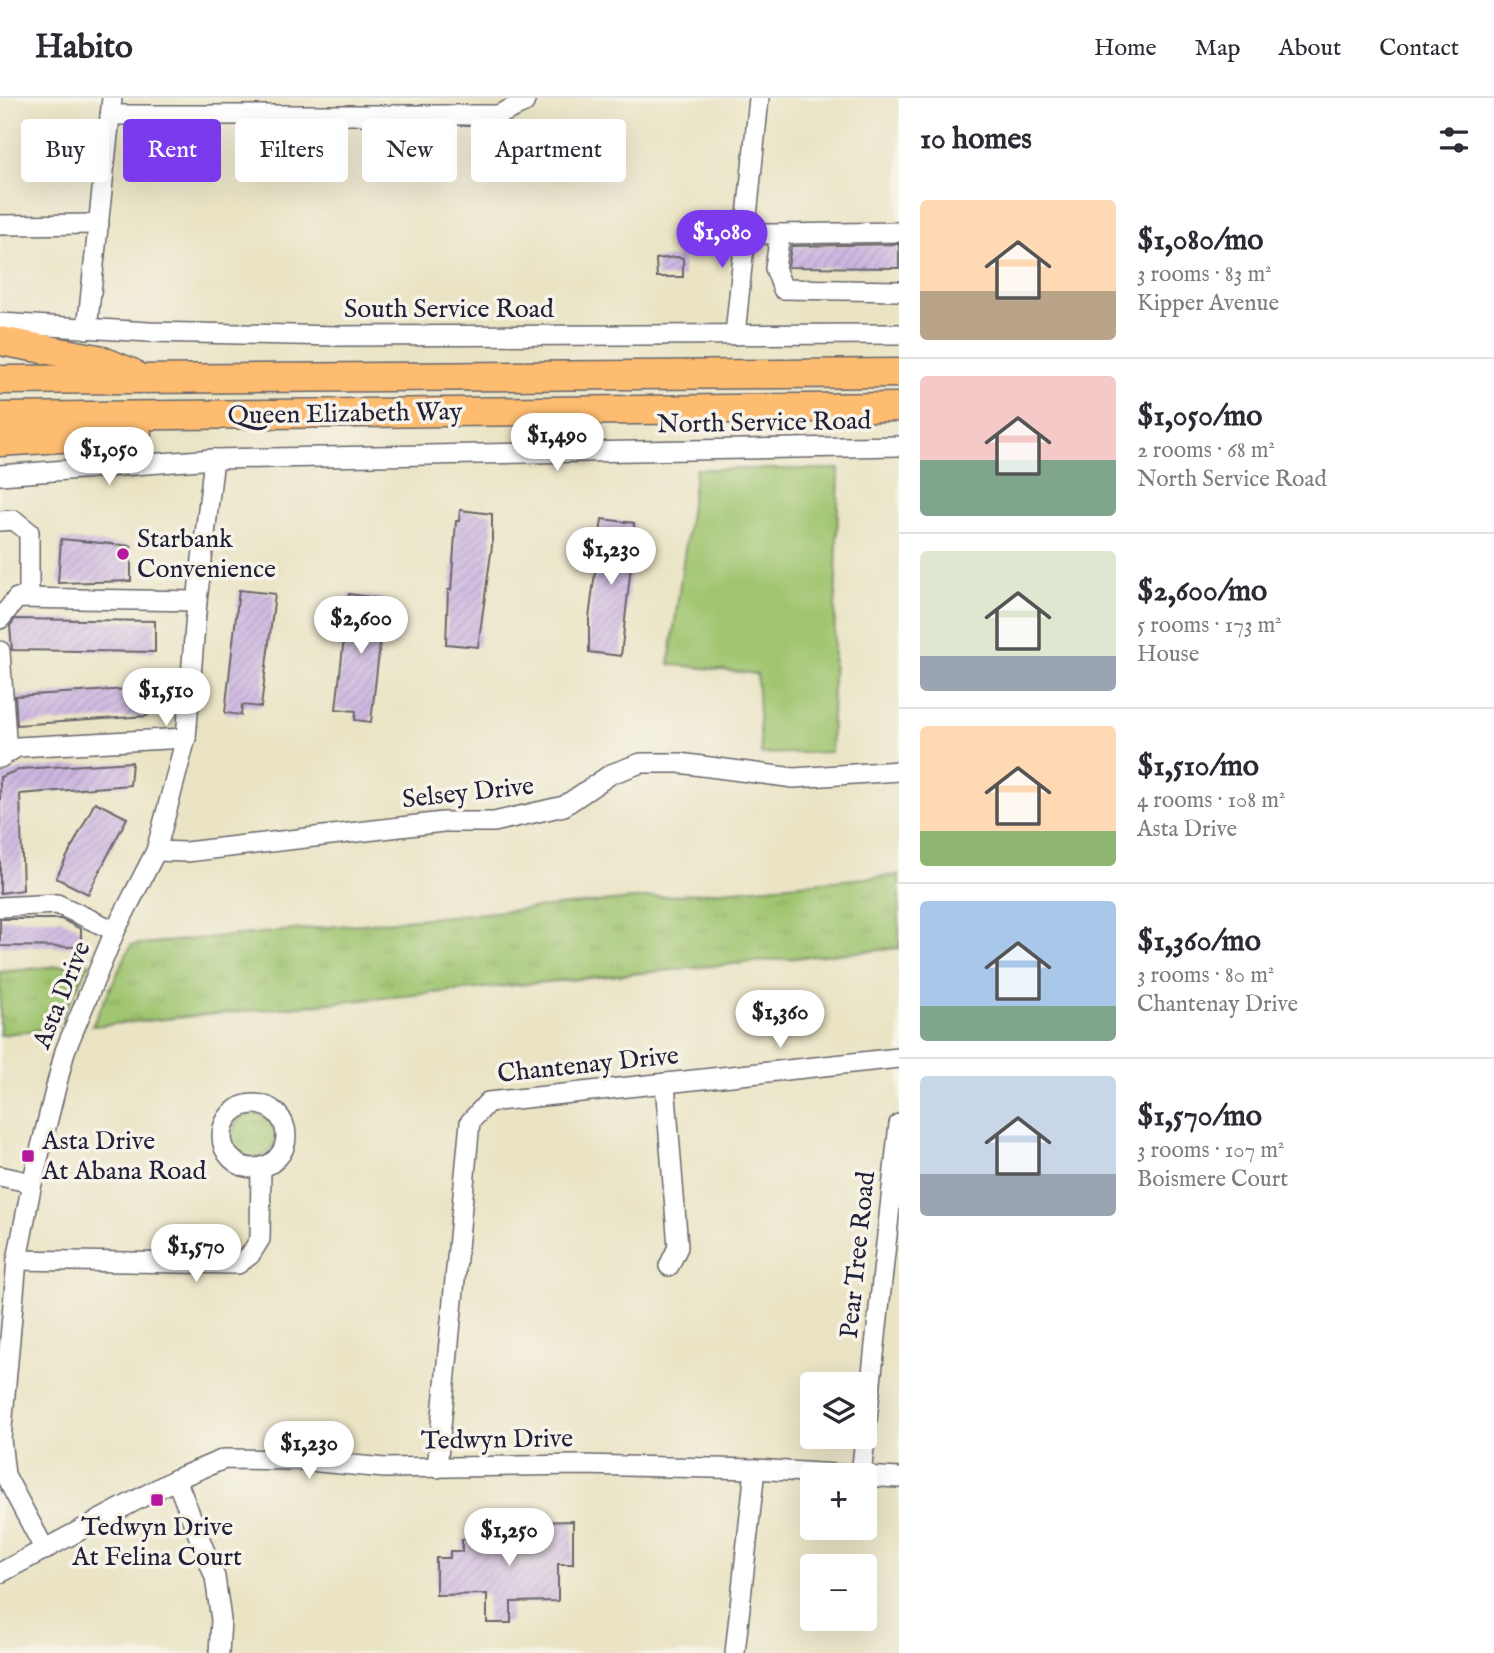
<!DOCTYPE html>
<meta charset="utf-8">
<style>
:root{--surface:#fff;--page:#f2f2f3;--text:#2b2b33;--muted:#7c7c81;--line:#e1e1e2;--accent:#7c3aed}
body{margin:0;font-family:"IM FELL English",serif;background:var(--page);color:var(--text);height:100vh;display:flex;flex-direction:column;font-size:26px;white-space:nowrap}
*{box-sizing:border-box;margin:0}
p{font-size:23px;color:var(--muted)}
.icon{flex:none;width:38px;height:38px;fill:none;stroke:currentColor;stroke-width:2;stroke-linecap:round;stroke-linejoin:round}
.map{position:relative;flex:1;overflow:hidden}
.drawer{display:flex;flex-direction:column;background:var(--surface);width:595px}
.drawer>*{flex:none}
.top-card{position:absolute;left:21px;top:21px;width:665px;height:63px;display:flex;gap:14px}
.fabs{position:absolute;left:800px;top:1274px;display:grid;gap:14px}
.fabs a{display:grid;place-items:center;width:77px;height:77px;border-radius:7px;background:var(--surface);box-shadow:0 7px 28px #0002;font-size:35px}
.price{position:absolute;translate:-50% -60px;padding:0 16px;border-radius:24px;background:#fff;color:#222;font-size:23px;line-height:46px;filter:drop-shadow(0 2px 4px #0008)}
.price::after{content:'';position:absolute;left:50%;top:42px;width:21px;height:16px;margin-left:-10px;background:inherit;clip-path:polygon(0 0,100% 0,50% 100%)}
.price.active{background:var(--accent);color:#fff}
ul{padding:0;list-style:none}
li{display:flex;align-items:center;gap:21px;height:175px;padding:0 21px}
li+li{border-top:2px solid var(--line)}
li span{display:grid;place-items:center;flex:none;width:196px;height:140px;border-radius:7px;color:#555}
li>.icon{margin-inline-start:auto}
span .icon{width:84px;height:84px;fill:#fffc;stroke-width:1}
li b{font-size:30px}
h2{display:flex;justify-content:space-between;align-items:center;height:84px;padding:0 21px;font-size:30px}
.pill{padding:0 24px;border-radius:7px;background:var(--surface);box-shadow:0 7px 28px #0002;font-size:24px;line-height:63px}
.pill.active{background:var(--accent);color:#fff}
header{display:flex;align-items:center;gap:42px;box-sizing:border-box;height:98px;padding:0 35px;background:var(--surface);border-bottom:2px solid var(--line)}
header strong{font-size:33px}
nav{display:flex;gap:38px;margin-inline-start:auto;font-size:24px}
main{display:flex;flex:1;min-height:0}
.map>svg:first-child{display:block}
</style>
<header>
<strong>Habito</strong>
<nav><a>Home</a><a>Map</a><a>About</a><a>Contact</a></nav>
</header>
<main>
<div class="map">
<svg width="899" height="1555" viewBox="0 0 899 1555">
<defs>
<pattern id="grass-tufts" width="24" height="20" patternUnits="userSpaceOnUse" patternTransform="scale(1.75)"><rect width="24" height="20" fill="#a0c56f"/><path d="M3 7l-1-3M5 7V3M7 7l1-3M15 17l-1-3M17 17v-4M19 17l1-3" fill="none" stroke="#8aa961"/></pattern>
<pattern id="building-hatch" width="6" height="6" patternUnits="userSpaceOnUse" patternTransform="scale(1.75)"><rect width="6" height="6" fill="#ccb6e0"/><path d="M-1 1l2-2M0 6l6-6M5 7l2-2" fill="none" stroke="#af9cc1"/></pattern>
</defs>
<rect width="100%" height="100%" fill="#f7f3e8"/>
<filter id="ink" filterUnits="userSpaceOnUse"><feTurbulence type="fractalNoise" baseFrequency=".0143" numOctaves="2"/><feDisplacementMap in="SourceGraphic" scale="14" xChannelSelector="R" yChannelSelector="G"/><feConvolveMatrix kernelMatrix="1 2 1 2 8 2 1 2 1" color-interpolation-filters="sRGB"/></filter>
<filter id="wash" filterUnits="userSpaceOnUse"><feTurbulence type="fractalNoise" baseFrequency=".00686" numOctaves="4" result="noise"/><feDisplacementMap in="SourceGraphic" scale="28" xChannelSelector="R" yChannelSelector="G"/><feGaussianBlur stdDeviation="1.57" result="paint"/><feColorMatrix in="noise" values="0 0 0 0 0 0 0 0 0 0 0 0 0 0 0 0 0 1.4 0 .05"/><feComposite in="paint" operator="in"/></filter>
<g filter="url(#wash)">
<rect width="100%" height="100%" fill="#eae4c5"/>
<!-- grass -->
<g fill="url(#grass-tufts)" stroke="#617455" stroke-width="2">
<path d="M899 777V850L92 928 131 847Z"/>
<path d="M90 865 56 929 0 937V874Z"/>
<circle cx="254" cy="1038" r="22"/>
</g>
<!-- green -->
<path fill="#a0c56f" stroke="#617455" stroke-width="2" d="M696 371H839L831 654 761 656 757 576 669 566Z"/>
<g id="blocks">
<!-- building -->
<g fill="url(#building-hatch)">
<path d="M899 146V170L788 169 791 148Z"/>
<path d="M678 159 683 160V179H657L656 161Z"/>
<path d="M460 412 492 416V448L478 549 446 546 448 492H451L456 423H459Z"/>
<path d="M602 421 634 425V458H632L621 558 589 554V520Z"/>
<path d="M61 441 131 448V483L58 485Z"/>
<path d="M239 492 275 496 261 609 242 607 241 617 225 615Z"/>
<path d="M349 496 385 501 371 624 355 622 356 613 336 611Z"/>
<path d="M15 521 155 523V554L12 552 10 528Z"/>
<path d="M145 590 147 618 17 627 15 598Z"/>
<path d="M132 664 130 687 20 696 23 792 0 795V679L21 671Z"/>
<path d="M95 704 127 720 88 796 56 780Z"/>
<path d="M0 821H61L81 831V849L0 848Z"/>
<path d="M573 1423V1466H558V1503L511 1504V1525H487V1496L436 1497V1460H450V1453H462V1441L531 1440V1424Z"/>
</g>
</g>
</g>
<g filter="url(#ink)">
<use href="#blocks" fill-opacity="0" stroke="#68666b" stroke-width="2"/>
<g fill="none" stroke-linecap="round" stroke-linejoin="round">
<!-- minor casing -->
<g stroke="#68666b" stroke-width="22">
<g id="minor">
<path d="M110 17H498L524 5 526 0"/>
<path d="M0 127 99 126"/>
<path d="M745 136H780L775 170 783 191 899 193"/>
<path d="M780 136 899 134"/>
<path d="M0 225 149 234 338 238 899 236"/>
<path d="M87 231 112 0"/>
<path d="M735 237 759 0"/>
<path d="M0 377 214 361 899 348"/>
<path d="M0 423 14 422 29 434V500"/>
<path d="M0 521 17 500 197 503"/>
<path d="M0 553 7 655"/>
<path d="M0 660 17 649 186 640"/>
<path d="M156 753 186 754 443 724H494L564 708 611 676 641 665H679L794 680 899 673"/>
<path d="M0 809 57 806 115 833"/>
<path d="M665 985 678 1149 669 1168"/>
<circle cx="254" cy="1038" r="32"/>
<path d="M0 1078 32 1085"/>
<path d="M17 1162 238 1166 250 1157 260 1141 261 1069"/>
<path d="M437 1370 470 1024 488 1004 899 960"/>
<path d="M861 1377 899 1026"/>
<path d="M864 1378 899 1380"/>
<path d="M176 1381 215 1479 221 1522 219 1555"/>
<path d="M45 1452 5 1377 1 1341 17 1162 32 1085 65 953 115 833 156 753 186 640 197 503 214 361"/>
<path d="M0 1475 176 1381 224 1361 297 1362 385 1370 581 1367 755 1371 853 1377"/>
<path d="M735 1555 755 1371"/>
</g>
</g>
<!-- highway casing -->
<g stroke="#68666b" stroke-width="31">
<g id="highway">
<path d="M0 243 98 261 132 275"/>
<path d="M0 282 899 275"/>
<path d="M0 319 899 309"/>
<path d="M0 344 137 335"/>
</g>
</g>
<!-- minor -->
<use href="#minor" stroke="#fff" stroke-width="19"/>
<!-- highway -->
<use href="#highway" stroke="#fdbc6f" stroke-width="28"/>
</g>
</g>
<!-- markers -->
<g fill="#b5179e" stroke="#f7f3e8" stroke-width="2.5">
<circle cx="123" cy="456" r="7"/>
<rect x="21" y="1051" width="14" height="14" rx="3.5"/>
<rect x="150" y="1395" width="14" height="14" rx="3.5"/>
</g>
<g text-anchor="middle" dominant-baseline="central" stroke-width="7" stroke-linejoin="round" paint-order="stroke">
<!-- street labels -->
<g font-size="26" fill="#22223b" stroke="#f7f3e8">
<text x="449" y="211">South Service Road</text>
<text transform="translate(345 316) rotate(-1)">Queen Elizabeth Way</text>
<text transform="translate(764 325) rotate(-1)">North Service Road</text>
<text transform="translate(468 695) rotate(-6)">Selsey Drive</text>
<text transform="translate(62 897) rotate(-68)">Asta Drive</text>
<text transform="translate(588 967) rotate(-6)">Chantenay Drive</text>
<text transform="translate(858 1157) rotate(-84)">Pear Tree Road</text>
<text transform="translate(497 1342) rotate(-1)">Tedwyn Drive</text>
</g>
<!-- poi labels -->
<g font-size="26" fill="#22223b" stroke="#f7f3e8" text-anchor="start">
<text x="137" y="441">Starbank<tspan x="137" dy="30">Convenience</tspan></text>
<text x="42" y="1043">Asta Drive<tspan x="42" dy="30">At Abana Road</tspan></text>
<text x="157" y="1429" text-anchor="middle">Tedwyn Drive<tspan x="157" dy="30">At Felina Court</tspan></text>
</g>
</g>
</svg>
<div class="fabs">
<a><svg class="icon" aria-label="layers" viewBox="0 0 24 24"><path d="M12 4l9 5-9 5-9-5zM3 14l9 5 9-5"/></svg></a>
<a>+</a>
<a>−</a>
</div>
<b class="price active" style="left:722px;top:172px">$1,080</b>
<b class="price" style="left:557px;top:375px">$1,490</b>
<b class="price" style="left:109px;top:389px">$1,050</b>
<b class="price" style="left:611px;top:489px">$1,230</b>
<b class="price" style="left:361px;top:558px">$2,600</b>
<b class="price" style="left:166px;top:630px">$1,510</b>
<b class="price" style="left:780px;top:952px">$1,360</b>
<b class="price" style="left:196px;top:1186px">$1,570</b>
<b class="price" style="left:309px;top:1383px">$1,230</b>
<b class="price" style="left:509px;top:1470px">$1,250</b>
<div class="top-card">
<a class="pill">Buy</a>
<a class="pill active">Rent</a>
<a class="pill">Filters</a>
<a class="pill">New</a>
<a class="pill">Apartment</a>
</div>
</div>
<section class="drawer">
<h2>10 homes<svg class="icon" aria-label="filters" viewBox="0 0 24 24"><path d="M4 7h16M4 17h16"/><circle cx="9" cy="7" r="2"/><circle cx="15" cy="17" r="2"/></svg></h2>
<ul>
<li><span style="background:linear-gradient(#ffd9b3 65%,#b9a48a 0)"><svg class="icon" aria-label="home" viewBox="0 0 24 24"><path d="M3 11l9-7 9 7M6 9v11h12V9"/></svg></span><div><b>$1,080/mo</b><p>3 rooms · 83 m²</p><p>Kipper Avenue</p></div></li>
<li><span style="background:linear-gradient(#f6c9c9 60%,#7fa58c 0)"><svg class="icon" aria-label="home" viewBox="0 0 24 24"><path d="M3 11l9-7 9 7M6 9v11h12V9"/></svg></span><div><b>$1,050/mo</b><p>2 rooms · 68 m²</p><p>North Service Road</p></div></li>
<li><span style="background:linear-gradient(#dfe7d0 75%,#9aa5b1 0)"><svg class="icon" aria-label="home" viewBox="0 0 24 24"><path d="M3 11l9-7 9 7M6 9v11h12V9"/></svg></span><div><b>$2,600/mo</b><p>5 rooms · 173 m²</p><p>House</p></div></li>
<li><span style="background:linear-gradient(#ffd9b3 75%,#8fb573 0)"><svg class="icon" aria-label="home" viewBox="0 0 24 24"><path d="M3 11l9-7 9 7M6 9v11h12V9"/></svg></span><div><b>$1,510/mo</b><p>4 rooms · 108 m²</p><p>Asta Drive</p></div></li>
<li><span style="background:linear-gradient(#a9c7e8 75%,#7fa58c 0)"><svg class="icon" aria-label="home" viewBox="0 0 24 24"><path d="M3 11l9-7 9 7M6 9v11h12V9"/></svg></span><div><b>$1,360/mo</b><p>3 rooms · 80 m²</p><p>Chantenay Drive</p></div></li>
<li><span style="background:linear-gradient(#c9d6e8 70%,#9aa5b1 0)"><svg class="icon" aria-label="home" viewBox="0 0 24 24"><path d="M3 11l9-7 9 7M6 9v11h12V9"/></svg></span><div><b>$1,570/mo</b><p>3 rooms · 107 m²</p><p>Boismere Court</p></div></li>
</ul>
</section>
</main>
